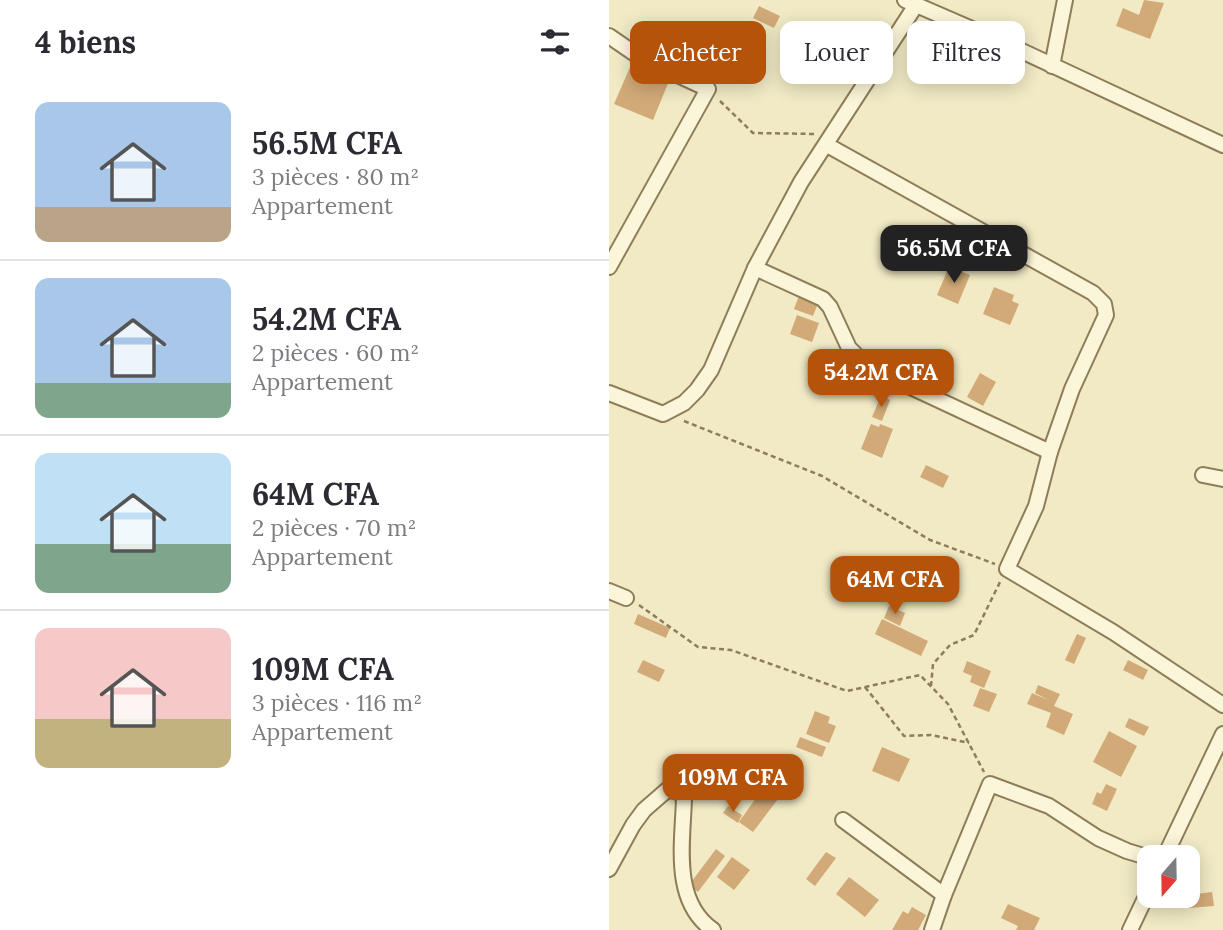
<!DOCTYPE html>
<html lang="fr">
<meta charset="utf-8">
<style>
:root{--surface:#fff;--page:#f7f7f7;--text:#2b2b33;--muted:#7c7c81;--line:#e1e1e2;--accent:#b45309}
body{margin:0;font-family:Lora,serif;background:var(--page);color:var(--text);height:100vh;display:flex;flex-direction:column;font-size:26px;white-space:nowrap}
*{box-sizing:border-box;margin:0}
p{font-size:23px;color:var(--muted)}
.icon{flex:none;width:38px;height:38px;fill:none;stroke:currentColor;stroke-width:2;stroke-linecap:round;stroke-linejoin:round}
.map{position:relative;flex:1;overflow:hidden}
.side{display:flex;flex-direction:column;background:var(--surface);width:609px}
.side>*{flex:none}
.guide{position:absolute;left:21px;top:21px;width:486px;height:63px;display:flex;gap:14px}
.needle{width:46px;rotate:200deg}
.fabs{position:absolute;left:528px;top:845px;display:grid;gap:14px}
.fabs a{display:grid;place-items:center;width:63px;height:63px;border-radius:14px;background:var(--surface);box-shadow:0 4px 18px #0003;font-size:35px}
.price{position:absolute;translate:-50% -60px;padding:0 16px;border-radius:14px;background:var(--accent);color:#fff;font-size:23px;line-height:46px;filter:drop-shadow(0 2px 4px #0008)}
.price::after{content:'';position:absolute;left:50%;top:42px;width:21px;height:16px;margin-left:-10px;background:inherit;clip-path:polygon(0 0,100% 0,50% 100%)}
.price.active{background:#222;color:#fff}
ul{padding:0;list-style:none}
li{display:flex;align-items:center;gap:21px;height:175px;padding:0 35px}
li+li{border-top:2px solid var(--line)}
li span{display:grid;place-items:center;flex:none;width:196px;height:140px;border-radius:14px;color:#555}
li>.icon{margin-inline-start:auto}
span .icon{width:84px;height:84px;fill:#fffc;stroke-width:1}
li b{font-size:30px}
h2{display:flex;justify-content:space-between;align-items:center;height:84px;padding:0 35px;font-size:30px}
.chip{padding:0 24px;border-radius:14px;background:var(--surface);box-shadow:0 4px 18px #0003;font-size:24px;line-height:63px}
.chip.active{background:var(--accent);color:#fff}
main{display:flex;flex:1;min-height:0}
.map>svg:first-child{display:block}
</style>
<main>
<section class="side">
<h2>4 biens<svg class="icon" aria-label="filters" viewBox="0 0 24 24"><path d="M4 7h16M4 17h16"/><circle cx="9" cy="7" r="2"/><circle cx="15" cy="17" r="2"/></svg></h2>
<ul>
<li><span style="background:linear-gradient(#a9c7e8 75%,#b9a48a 0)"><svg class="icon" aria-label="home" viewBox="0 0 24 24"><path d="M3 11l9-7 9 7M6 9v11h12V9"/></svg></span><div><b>56.5M CFA</b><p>3 pièces · 80 m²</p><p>Appartement</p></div></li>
<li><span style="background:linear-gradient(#a9c7e8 75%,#7fa58c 0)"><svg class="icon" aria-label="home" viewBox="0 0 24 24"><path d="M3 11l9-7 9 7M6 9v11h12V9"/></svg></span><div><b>54.2M CFA</b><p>2 pièces · 60 m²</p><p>Appartement</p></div></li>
<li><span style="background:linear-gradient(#bfe0f5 65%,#7fa58c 0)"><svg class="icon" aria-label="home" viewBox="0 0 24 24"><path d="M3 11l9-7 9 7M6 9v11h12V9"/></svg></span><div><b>64M CFA</b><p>2 pièces · 70 m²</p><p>Appartement</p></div></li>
<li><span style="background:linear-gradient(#f6c9c9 65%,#c2b280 0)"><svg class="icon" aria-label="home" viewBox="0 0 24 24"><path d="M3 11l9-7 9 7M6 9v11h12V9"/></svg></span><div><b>109M CFA</b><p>3 pièces · 116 m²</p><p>Appartement</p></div></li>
</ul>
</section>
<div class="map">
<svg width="614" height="930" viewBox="0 0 614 930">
<rect width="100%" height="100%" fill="#f1eac5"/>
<!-- building -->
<g fill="#d2aa78">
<path d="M535 0 555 3 541 39 507 26 514 8 530 15Z"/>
<path d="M150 6 171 16 165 28 144 18Z"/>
<path d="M22 65 60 81 44 120 5 104Z"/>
<path d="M340 267 361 275 349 304 328 295Z"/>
<path d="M385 287 405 295 403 301 410 304 401 325 374 314Z"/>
<path d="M191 293 210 301 204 316 185 309Z"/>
<path d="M188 315 210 323 203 342 181 334Z"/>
<path d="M371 373 387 382 374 406 358 397Z"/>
<path d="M272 396 281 400 273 421 263 417Z"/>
<path d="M262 424 270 427 271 424 284 429 273 458 252 449Z"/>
<path d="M317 465 340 476 334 488 311 477Z"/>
<path d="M280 606 296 613 291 626 275 618Z"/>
<path d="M29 614 61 628 57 638 25 624Z"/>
<path d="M273 619 319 641 312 656 266 634Z"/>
<path d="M468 634 477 638 465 664 456 660Z"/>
<path d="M34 660 56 670 50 682 28 672Z"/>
<path d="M519 660 539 670 534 680 514 670Z"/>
<path d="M358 661 382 671 375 688 361 682 363 676 354 672Z"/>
<path d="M429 685 451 694 445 706 464 714 455 735 437 727 442 713 418 704 423 693 439 700 426 693Z"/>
<path d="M371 688 388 694 380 712 364 706Z"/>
<path d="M206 711 221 717 219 723 227 726 220 743 197 734Z"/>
<path d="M520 718 540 727 535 736 516 727Z"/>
<path d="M500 731 528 746 512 777 484 762Z"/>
<path d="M191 737 217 747 213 757 187 747Z"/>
<path d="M273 747 301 759 290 782 263 771Z"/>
<path d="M497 784 508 789 498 811 483 804 488 792 492 794Z"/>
<path d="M154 788 169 799 144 832 130 822Z"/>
<path d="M119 806 133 815 129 823 114 813Z"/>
<path d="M107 849 116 856 89 892 80 885Z"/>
<path d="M217 852 227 858 206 886 197 879Z"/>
<path d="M123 857 141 870 125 890 108 877Z"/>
<path d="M240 877 270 900 256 917 227 894Z"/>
<path d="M603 892 605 906 580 908 579 895Z"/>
<path d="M399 904 431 918 425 930H407L409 926 392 918Z"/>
<path d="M303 907 317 915 309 930H283L294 911 299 914Z"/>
</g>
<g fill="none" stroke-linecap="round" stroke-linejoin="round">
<!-- street casing -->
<g stroke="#8e7d59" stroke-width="18">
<g id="street">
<path d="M296 0 402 46 614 145"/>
<path d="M0 36 32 58 99 89 0 267"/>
<path d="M443 66 456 0"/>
<path d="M218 145 484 293 495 304 497 315 463 389 441 452 427 506 398 569 504 632 614 705"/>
<path d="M146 268 214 299 221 307 240 348 259 367 441 452"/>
<path d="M0 393 54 414 75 403 88 390 102 370 146 268 192 182 307 5"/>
<path d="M594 475 614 479"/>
<path d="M0 591 17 598"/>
<path d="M234 820 335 895"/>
<path d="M555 858 614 734"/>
<path d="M0 869 24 825 35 810 58 790 69 791 75 798C74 841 62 901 104 930"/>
<path d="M323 930 335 895 381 784 440 806 489 838 518 851 541 858"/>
<path d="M521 930 541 888"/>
</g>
</g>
<!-- path -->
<g stroke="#8e7d59" stroke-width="2.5" stroke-dasharray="5 3.5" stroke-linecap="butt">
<path d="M110 81 118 75 138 34"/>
<path d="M111 101 144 133 207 134"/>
<path d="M75 421 213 476 321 540 386 564"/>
<path d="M30 605 89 647 122 650 238 691 311 675 339 704 375 772"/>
<path d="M322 686 324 664 341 645 365 635 391 582"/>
<path d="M256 687 295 736 322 735 360 743"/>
</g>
<!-- street -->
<use href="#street" stroke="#fbf6d9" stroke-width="14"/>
</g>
</svg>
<div class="fabs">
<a><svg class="needle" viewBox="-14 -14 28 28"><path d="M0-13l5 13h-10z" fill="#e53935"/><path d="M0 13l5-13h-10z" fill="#7c7c81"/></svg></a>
</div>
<b class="price active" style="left:345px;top:285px">56.5M CFA</b>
<b class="price" style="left:272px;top:409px">54.2M CFA</b>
<b class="price" style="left:286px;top:616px">64M CFA</b>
<b class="price" style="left:124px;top:814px">109M CFA</b>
<div class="guide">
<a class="chip active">Acheter</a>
<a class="chip">Louer</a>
<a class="chip">Filtres</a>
</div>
</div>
</main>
